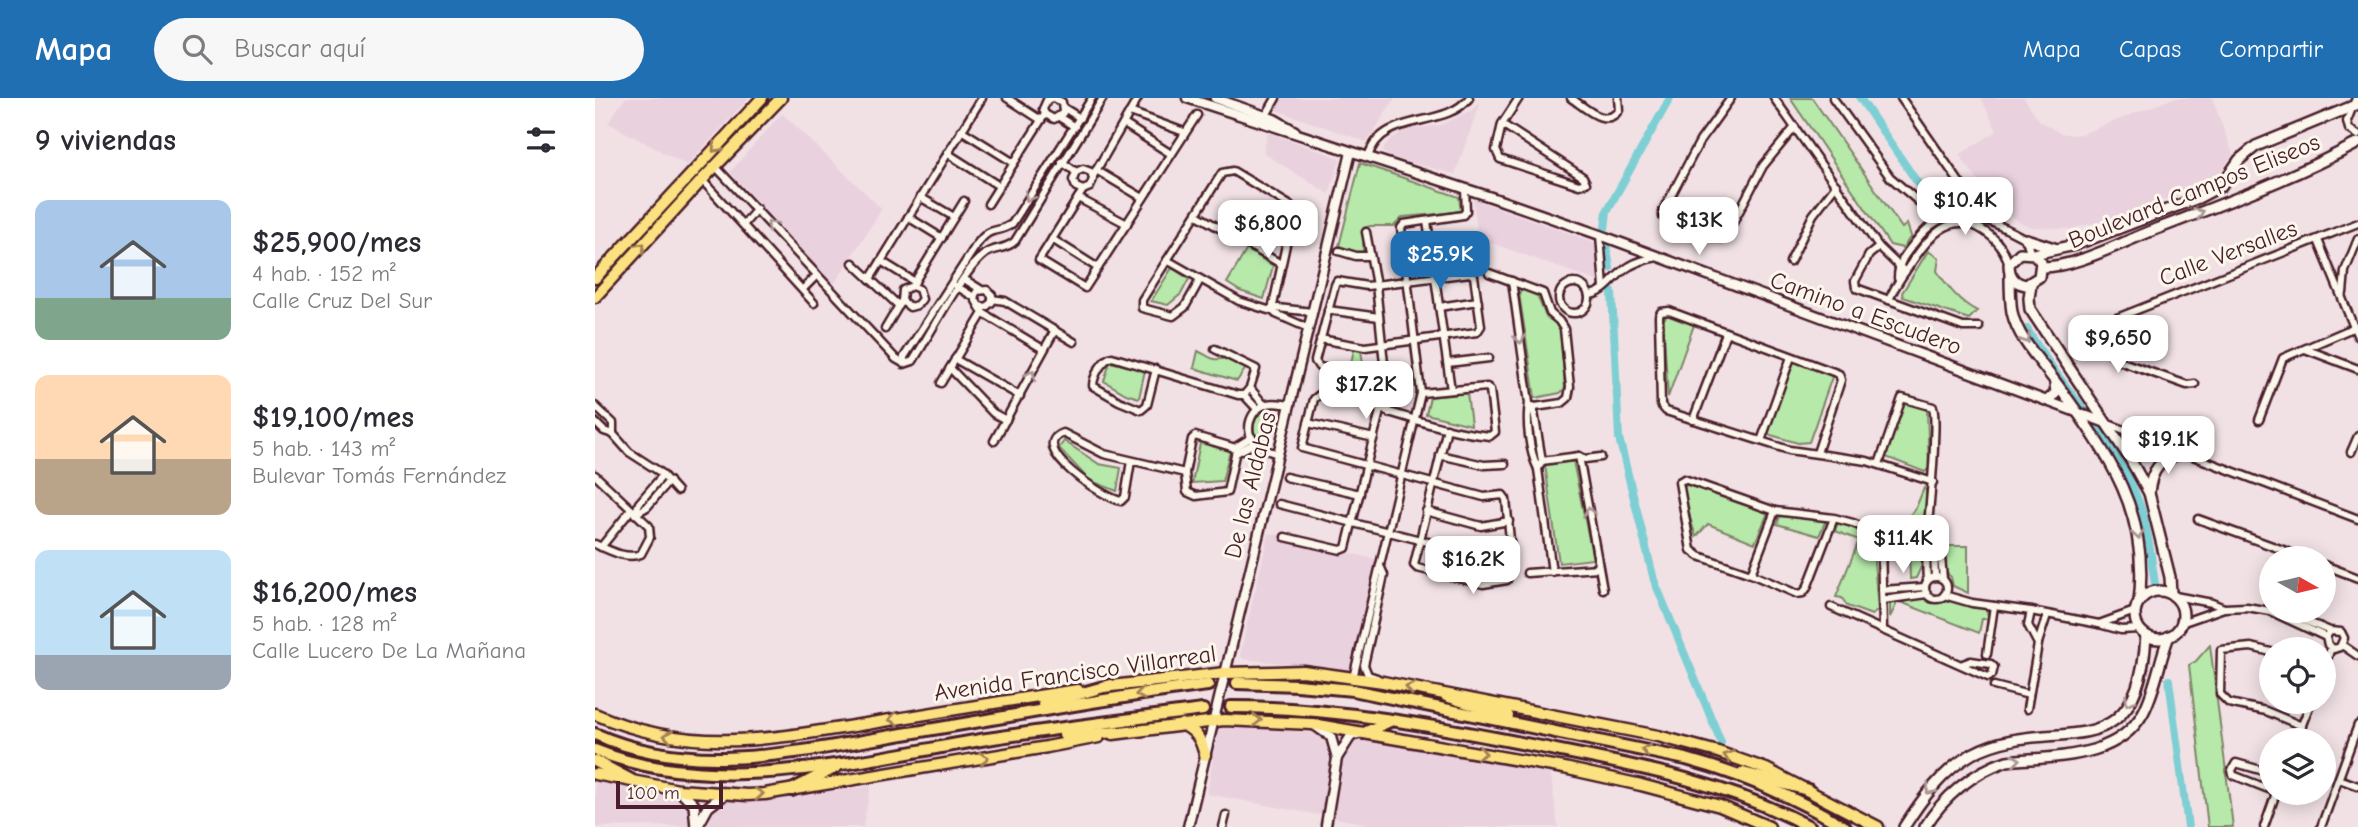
<!DOCTYPE html>
<html lang="es">
<meta charset="utf-8">
<style>
:root{--surface:#fff;--page:#f7f7f7;--text:#2b2b33;--muted:#7c7c81;--accent:#1f6fb2}
body{margin:0;font-family:"Comic Neue",sans-serif;background:var(--page);color:var(--text);height:100vh;display:flex;flex-direction:column;font-size:26px;white-space:nowrap}
*{box-sizing:border-box;margin:0}
p{font-size:23px;color:var(--muted)}
.icon{flex:none;width:38px;height:38px;fill:none;stroke:currentColor;stroke-width:2;stroke-linecap:round;stroke-linejoin:round}
.map{position:relative;flex:1;overflow:hidden}
.sheet{display:flex;flex-direction:column;background:var(--surface);width:595px}
.sheet>*{flex:none}
.needle{width:46px;rotate:98deg}
.tools{position:absolute;left:1664px;top:448px;display:grid;gap:14px}
.tools a{display:grid;place-items:center;width:77px;height:77px;border-radius:50%;background:var(--surface);box-shadow:0 4px 18px #0003;font-size:35px}
.scale{position:absolute;left:21px;bottom:18px;width:107px;box-sizing:border-box;padding-left:7px;border:4px solid #4a1f2b;border-top:0;font-size:19px;line-height:24px;white-space:nowrap;color:#4a1f2b;-webkit-text-stroke:5px #fbf7ec;paint-order:stroke}
.price{position:absolute;translate:-50% -60px;padding:0 16px;border-radius:14px;background:#fff;color:#222;font-size:23px;line-height:46px;filter:drop-shadow(0 2px 4px #0008)}
.price::after{content:'';position:absolute;left:50%;top:42px;width:21px;height:16px;margin-left:-10px;background:inherit;clip-path:polygon(0 0,100% 0,50% 100%)}
.price.on{background:var(--accent);color:#fff}
ul{padding:0;list-style:none}
li{display:flex;align-items:center;gap:21px;height:175px;padding:0 35px}
li span{display:grid;place-items:center;flex:none;width:196px;height:140px;border-radius:14px;color:#555}
li>.icon{margin-inline-start:auto}
span .icon{width:84px;height:84px;fill:#fffc;stroke-width:1}
li b{font-size:30px}
h2{display:flex;justify-content:space-between;align-items:center;height:84px;padding:0 35px;font-size:30px}
header{display:flex;align-items:center;gap:42px;box-sizing:border-box;height:98px;padding:0 35px;background:var(--accent);color:#fff}
header strong{font-size:33px}
nav{display:flex;gap:38px;margin-inline-start:auto;font-size:24px}
.search{width:490px;height:63px;background:var(--page);display:flex;align-items:center;gap:18px;box-sizing:border-box;padding:0 24px;border-radius:38px;color:var(--muted);font-size:26px}
main{display:flex;flex:1;min-height:0}
.map>svg:first-child{display:block}
</style>
<header>
<strong>Mapa</strong>
<div class="search"><svg class="icon" aria-label="search" viewBox="0 0 24 24"><circle cx="10" cy="10" r="6"/><path d="M15 15l6 6"/></svg>Buscar aquí</div>
<nav><a>Mapa</a><a>Capas</a><a>Compartir</a></nav>
</header>
<main>
<section class="sheet">
<h2>9 viviendas<svg class="icon" aria-label="filters" viewBox="0 0 24 24"><path d="M4 7h16M4 17h16"/><circle cx="9" cy="7" r="2"/><circle cx="15" cy="17" r="2"/></svg></h2>
<ul>
<li><span style="background:linear-gradient(#a9c7e8 70%,#7fa58c 0)"><svg class="icon" aria-label="home" viewBox="0 0 24 24"><path d="M3 11l9-7 9 7M6 9v11h12V9"/></svg></span><div><b>$25,900/mes</b><p>4 hab. · 152 m²</p><p>Calle Cruz Del Sur</p></div></li>
<li><span style="background:linear-gradient(#ffd9b3 60%,#b9a48a 0)"><svg class="icon" aria-label="home" viewBox="0 0 24 24"><path d="M3 11l9-7 9 7M6 9v11h12V9"/></svg></span><div><b>$19,100/mes</b><p>5 hab. · 143 m²</p><p>Bulevar Tomás Fernández</p></div></li>
<li><span style="background:linear-gradient(#bfe0f5 75%,#9aa5b1 0)"><svg class="icon" aria-label="home" viewBox="0 0 24 24"><path d="M3 11l9-7 9 7M6 9v11h12V9"/></svg></span><div><b>$16,200/mes</b><p>5 hab. · 128 m²</p><p>Calle Lucero De La Mañana</p></div></li>
</ul>
</section>
<div class="map">
<svg width="1763" height="729" viewBox="0 0 1763 729">
<rect width="100%" height="100%" fill="#f1e1e4"/>
<filter id="ink" filterUnits="userSpaceOnUse"><feTurbulence type="fractalNoise" baseFrequency=".0143" numOctaves="2"/><feDisplacementMap in="SourceGraphic" scale="14" xChannelSelector="R" yChannelSelector="G"/><feConvolveMatrix kernelMatrix="1 2 1 2 8 2 1 2 1" color-interpolation-filters="sRGB"/></filter>
<g filter="url(#ink)">
<!-- built -->
<g fill="#ead1de">
<path d="M30 0H154L92 67 13 25Z"/>
<path d="M686 0H800L772 44 678 11Z"/>
<path d="M1386 0H1429L1445 23 1465 35 1479 37 1489 35 1579 0H1617L1638 56 1621 81 1528 118 1475 131 1436 129 1424 124 1400 105 1364 57 1402 33Z"/>
<path d="M886 3 860 76 795 59 788 54 790 47 795 42 810 32 846 27 877 12Z"/>
<path d="M187 15 287 111 238 188 135 74Z"/>
<path d="M673 34 742 59 745 62 734 96 668 55Z"/>
<path d="M878 101 1001 145 1002 183 883 140Z"/>
<path d="M674 435 783 462 754 572 648 561 645 555Z"/>
<path d="M669 629 791 644 912 667 955 670 963 729H788L612 696 623 630Z"/>
<path d="M0 683 28 685 83 698 95 710 97 718 95 728 0 729Z"/>
<path d="M276 688 268 729H113L116 715 128 702H178Z"/>
</g>
<!-- green -->
<g fill="#b6e9aa" stroke="#80846a" stroke-width="2">
<path d="M1195 0H1217L1307 130 1312 126 1316 138 1308 150 1295 147Z"/>
<path d="M765 65 864 99 866 114 808 119 799 128H775L769 130 768 154H762L744 148Z"/>
<path d="M652 151 678 168 669 201 645 193 632 185Z"/>
<path d="M1333 153 1344 160 1342 173C1354 190 1363 203 1382 213L1374 221 1308 199 1307 195Z"/>
<path d="M577 170 594 181 586 196 573 207 556 203Z"/>
<path d="M928 190 942 197 951 219 965 228 970 291 965 295 940 300 924 195Z"/>
<path d="M1073 216 1099 227 1073 299 1068 222Z"/>
<path d="M759 252H766L773 300 749 294Z"/>
<path d="M603 253C614 258 617 264 630 260L651 270 642 283 599 270Z"/>
<path d="M1197 262 1238 276 1214 344 1203 345 1169 335Z"/>
<path d="M515 264 550 272 544 300 531 296 509 283Z"/>
<path d="M872 295 876 327 831 316 835 299Z"/>
<path d="M1309 303 1332 311 1334 370 1330 374 1291 359Z"/>
<path d="M670 313 680 314 672 344 670 346C657 340 656 328 663 317Z"/>
<path d="M469 343 504 366 526 370 522 393 494 382 464 350Z"/>
<path d="M605 345 635 353 627 383 597 385Z"/>
<path d="M978 363 998 461 964 465 950 367Z"/>
<path d="M1093 386 1171 413 1173 415 1160 445 1113 426 1101 439 1086 391Z"/>
<path d="M1329 390 1331 392 1332 463 1327 467 1321 480 1315 481 1313 420 1320 412Z"/>
<path d="M1186 416 1232 420 1224 438 1182 426Z"/>
<path d="M1243 424 1277 438 1283 512 1277 517 1252 508 1247 500 1241 499 1264 442 1240 433Z"/>
<path d="M1346 448H1373V495L1358 488 1356 479 1345 469Z"/>
<path d="M1331 498 1341 502 1351 500 1379 510H1391L1393 518 1392 521H1387L1384 535 1303 503 1295 519V502Z"/>
<path d="M1615 547 1638 729H1613L1594 567 1601 563Z"/>
</g>
<g fill="none" stroke-linecap="round" stroke-linejoin="round">
<!-- canal -->
<g stroke="#7ecfd4" stroke-width="8">
<path d="M1265 0 1324 87 1345 112"/>
<path d="M1010 131 1012 113 1075 0"/>
<path d="M1011 145 1015 170"/>
<path d="M1017 194 1024 340 1059 482 1126 644"/>
<path d="M1432 231C1465 290 1519 338 1543 402 1553 429 1556 458 1560 486"/>
<path d="M1574 582 1593 729"/>
</g>
<!-- minor casing -->
<g stroke="#4a1f2b" stroke-width="11">
<g id="minor">
<path d="M412 0 446 22"/>
<path d="M457 0 452 2 448 11 450 16 459 21 468 15 467 4 458 0"/>
<path d="M497 0 417 126C401 137 397 126 382 146L309 259V266L318 263C335 237 367 173 390 156 399 149 411 152 420 143L508 0"/>
<path d="M976 0C990 9 1010 31 1024 12L1023 0"/>
<path d="M1136 0 1105 43 1068 113V119L1074 123 1122 140H1130L1168 68 1200 29"/>
<path d="M1179 0 1284 149 1310 174"/>
<path d="M1238 0 1295 79 1345 122"/>
<path d="M1306 0 1371 94 1376 107 1378 121"/>
<path d="M1761 0 1752 23 1754 31 1763 37"/>
<path d="M469 10 485 20"/>
<path d="M535 14 589 34"/>
<path d="M464 19 480 29"/>
<path d="M669 21 681 0"/>
<path d="M529 26 576 56"/>
<path d="M907 26 988 79 991 85 984 87 905 61 901 52Z"/>
<path d="M907 26 924 0"/>
<path d="M366 32 419 65"/>
<path d="M352 55 404 88"/>
<path d="M773 59C787 12 849 32 874 0"/>
<path d="M467 64 481 74 488 71 496 74 498 81 495 89 488 92 481 89 478 82 481 74"/>
<path d="M120 68 301 261 308 265"/>
<path d="M501 72 548 100"/>
<path d="M498 78 543 0"/>
<path d="M107 82 219 205"/>
<path d="M488 92 444 162 490 190 602 17"/>
<path d="M325 99 359 119"/>
<path d="M483 100 532 126"/>
<path d="M393 106 450 16"/>
<path d="M602 117 686 166"/>
<path d="M313 119 347 140"/>
<path d="M832 123 856 292"/>
<path d="M149 126 162 111"/>
<path d="M771 134 781 187 794 315"/>
<path d="M1005 137 1009 190"/>
<path d="M457 141 503 170"/>
<path d="M1723 142 1763 239"/>
<path d="M1284 149 1274 157 1260 183 1261 190 1368 229H1384"/>
<path d="M836 150 879 144"/>
<path d="M744 153 761 158H775"/>
<path d="M572 162 644 203 673 212 683 210 717 214"/>
<path d="M286 163 320 184"/>
<path d="M1195 164 1218 117 1241 87"/>
<path d="M258 165 304 208"/>
<path d="M894 175 948 195 955 215 964 223 969 231 975 289 973 300 967 305 940 309"/>
<path d="M1303 180C1303 164 1311 155 1321 143 1355 98 1392 121 1431 141L1435 154"/>
<path d="M275 181 387 0"/>
<path d="M369 181 385 191"/>
<path d="M605 182 590 209 578 218 547 210V202L627 75 638 73 696 108 698 114 677 212"/>
<path d="M917 183 934 305C931 324 934 353 943 371L957 474"/>
<circle cx="979" cy="200" r="15"/>
<path d="M317 188 324 191 327 201 322 207 315 209 307 203 308 192 317 188 369 103"/>
<path d="M361 188 379 199"/>
<path d="M208 191 222 177"/>
<path d="M1748 195 1750 173 1763 141"/>
<path d="M994 197C1011 196 1020 176 1035 168 1043 163 1052 161 1062 159"/>
<path d="M397 201 410 203 479 244"/>
<path d="M1294 202C1301 185 1309 176 1319 161 1334 139 1355 114 1384 130 1400 139 1408 149 1414 166"/>
<path d="M384 208 391 209 397 204V197L392 192 382 193 379 199 388 215 448 251"/>
<path d="M844 209 883 203"/>
<path d="M677 212 681 216 713 230"/>
<path d="M733 212 784 219"/>
<path d="M290 231 306 204"/>
<path d="M725 241 770 249 882 234 886 228 879 178 875 175 772 188 742 183 740 187 720 263 724 269 752 275"/>
<path d="M620 251 661 271 655 290 649 297"/>
<path d="M1710 251 1763 271"/>
<path d="M360 261 425 298"/>
<path d="M853 265 894 260"/>
<path d="M355 270 398 315 411 322"/>
<path d="M561 271 552 307 546 312 524 303 498 288C498 278 508 261 517 259L643 297H649L662 311"/>
<path d="M346 285 388 215"/>
<path d="M1600 286 1592 287 1527 264 1511 231 1514 223 1763 125"/>
<path d="M655 290 669 307"/>
<path d="M0 308 18 325V336"/>
<path d="M938 308 947 363 943 371"/>
<path d="M1098 322 1131 235"/>
<path d="M1664 322 1688 260 1760 229"/>
<path d="M0 324 9 333 18 336 34 354 65 374 82 393"/>
<path d="M713 325 779 340"/>
<path d="M1511 325 1763 421"/>
<path d="M852 330 819 467 822 470 888 486 912 482 910 454"/>
<path d="M600 338 637 349 641 352 632 394 601 398 592 394 590 375 597 341Z"/>
<path d="M399 343 460 232"/>
<path d="M1166 343 1196 259"/>
<path d="M639 350 657 339"/>
<path d="M1756 354 1763 338"/>
<path d="M641 355 660 345"/>
<path d="M1222 355 1246 282 1244 276 1074 213 1066 214 1064 218 1066 307 1071 313 1194 352 1272 363 1338 384"/>
<path d="M683 356C676 354 668 351 662 347 647 334 655 311 672 306 679 304 687 306 695 307"/>
<path d="M845 357 889 367 910 366"/>
<path d="M984 358 1008 491"/>
<path d="M536 363 530 399 526 403C509 400 430 349 468 335L509 356 590 375"/>
<path d="M947 363 984 358 990 361 1006 359"/>
<path d="M1284 366 1307 300 1338 309C1341 321 1339 335 1339 347 1338 393 1329 438 1332 483"/>
<path d="M0 377 54 428 55 439 46 456C31 462 14 452 0 446"/>
<path d="M691 379 765 396"/>
<path d="M684 406 880 456 916 452 911 401 908 397 889 399 707 350 719 301 724 297C782 305 837 333 895 338L900 334 895 292 892 289 826 295"/>
<path d="M831 413 886 428 914 423"/>
<path d="M40 416 44 405 68 377"/>
<path d="M40 416 52 409 74 383"/>
<path d="M1239 420 1212 490 1208 495 1202 496 1156 476 1104 458 1096 452 1084 384 1089 381 1180 413 1239 420 1258 425 1283 436 1286 442 1288 532"/>
<path d="M1603 421 1710 460"/>
<path d="M690 439 746 452 751 450 785 313"/>
<path d="M1333 440 1339 452 1340 479"/>
<path d="M6 449 36 412"/>
<path d="M1339 452 1346 459 1348 481"/>
<path d="M1729 467 1763 480"/>
<path d="M932 475 1003 470"/>
<path d="M1156 476 1180 413"/>
<circle cx="1341" cy="490" r="11"/>
<path d="M1287 492 1330 489"/>
<path d="M1349 497 1377 505 1436 513 1504 526 1526 532 1544 531"/>
<path d="M1580 498 1617 505 1629 510"/>
<path d="M1288 502 1332 496"/>
<path d="M1236 509 1393 579 1397 577 1399 569 1396 566 1376 563 1368 566"/>
<path d="M1687 513 1735 533 1746 534 1749 540 1745 549 1739 551 1733 547 1731 539 1735 533"/>
<path d="M1586 525 1629 510 1652 509 1675 513 1731 539"/>
<path d="M1504 526 1540 513"/>
<path d="M1443 545 1452 517"/>
<path d="M1747 547 1763 558"/>
<path d="M1676 554 1656 549 1626 552 1625 596 1634 605 1671 613 1707 628"/>
<path d="M1392 556 1399 508"/>
<path d="M1729 570 1736 550"/>
<path d="M758 580 826 295 806 130 809 126 868 117 871 113 870 91"/>
<path d="M782 580 773 577 769 567 789 477 786 470"/>
<path d="M1399 588 1434 597"/>
<path d="M1432 611 1443 546 1433 527 1436 513"/>
<path d="M1701 642 1716 604"/>
<path d="M1676 675 1641 665 1637 672 1638 677 1676 692"/>
<path d="M1744 681 1763 688"/>
<path d="M628 729 631 717"/>
<path d="M1669 729 1681 695"/>
<path d="M1726 729 1763 627"/>
</g>
</g>
<!-- tertiary casing -->
<g stroke="#4a1f2b" stroke-width="13">
<g id="tertiary">
<path d="M592 0 896 99 1005 137 1511 325"/>
<path d="M620 0 679 21 700 33"/>
<path d="M719 627 736 639 742 660"/>
<path d="M731 727 742 660 756 638 767 635"/>
<path d="M593 729 756 54"/>
</g>
</g>
<!-- secondary casing -->
<g stroke="#4a1f2b" stroke-width="14">
<g id="secondary">
<path d="M1431 141 1459 150"/>
<path d="M1439 156 1446 164 1444 179 1431 187C1419 185 1414 178 1414 166L1425 155 1439 156 1480 147 1603 100 1626 88 1644 62 1661 48 1763 6"/>
<path d="M1447 169C1481 169 1523 146 1554 134 1625 107 1696 81 1763 45"/>
<path d="M1415 176C1415 189 1415 202 1417 214 1423 242 1449 267 1465 290 1515 359 1555 415 1544 504"/>
<path d="M1436 186 1434 200 1435 211 1535 361 1554 395 1575 479 1576 496"/>
<path d="M1453 302 1461 295 1460 286"/>
<path d="M1554 395C1556 372 1565 361 1587 355"/>
<circle cx="1564" cy="517" r="24"/>
<path d="M84 692 99 707 101 729"/>
<path d="M102 729 113 709 131 695"/>
<path d="M1309 729C1327 701 1347 673 1377 656 1456 613 1543 679 1551 538"/>
<path d="M1330 729C1348 699 1378 674 1412 663 1458 658 1522 662 1548 615 1561 591 1564 563 1574 538"/>
</g>
</g>
<!-- primary casing -->
<g stroke="#4a1f2b" stroke-width="15">
<g id="primary">
<path d="M0 180 167 0"/>
<path d="M0 199 107 82 186 0"/>
<path d="M508 589 630 575 678 574 708 573 788 584 1063 638 1123 654 1171 671 1283 729"/>
<path d="M0 616C98 659 182 640 283 624 349 613 416 602 483 592"/>
<path d="M587 626C602 634 606 641 610 657"/>
<path d="M518 636 629 622 717 626 969 670 1046 687 1125 708 1174 729"/>
<path d="M0 676 84 692 152 697 170 696 452 649 504 639"/>
</g>
</g>
<!-- trunk casing -->
<g stroke="#4a1f2b" stroke-width="16">
<g id="trunk">
<path d="M642 585 702 587 758 592 1091 661C1147 676 1201 700 1250 729"/>
<path d="M851 598 913 618"/>
<path d="M448 606 516 587"/>
<path d="M636 609C739 609 840 628 941 648 1036 667 1129 683 1215 729"/>
<path d="M769 635 795 623"/>
<path d="M0 636C101 681 210 652 314 635 414 619 513 599 613 587"/>
<path d="M469 637 525 634"/>
<path d="M0 652C119 701 270 661 392 641 464 630 536 621 608 612"/>
<path d="M0 663 36 682"/>
<path d="M1148 675 1213 692"/>
<path d="M197 692 241 669"/>
</g>
</g>
<!-- minor -->
<use href="#minor" stroke="#fbf7ec" stroke-width="6"/>
<!-- tertiary -->
<use href="#tertiary" stroke="#fbf7ec" stroke-width="8"/>
<!-- secondary -->
<use href="#secondary" stroke="#fbf7ec" stroke-width="9"/>
<!-- primary -->
<use href="#primary" stroke="#fbe180" stroke-width="10"/>
<!-- trunk -->
<use href="#trunk" stroke="#fbe180" stroke-width="10"/>
</g>
<!-- one-way arrows -->
<defs><path id="oneway-chevron" d="M-2-3.5L2.5 0L-2 3.5" fill="none" stroke-width="1.6" stroke-linecap="round" stroke-linejoin="round" transform="scale(1.75)"/></defs>
<g stroke="#a28056">
<use href="#oneway-chevron" transform="translate(121 50) rotate(132)"/>
<use href="#oneway-chevron" transform="translate(46 149) rotate(-47)"/>
<use href="#oneway-chevron" transform="translate(815 590) rotate(-168)"/>
<use href="#oneway-chevron" transform="translate(545 596) rotate(172)"/>
<use href="#oneway-chevron" transform="translate(298 621) rotate(171)"/>
<use href="#oneway-chevron" transform="translate(662 622)"/>
<use href="#oneway-chevron" transform="translate(73 638) rotate(-171)"/>
<use href="#oneway-chevron" transform="translate(1051 652) rotate(-167)"/>
<use href="#oneway-chevron" transform="translate(887 655) rotate(10)"/>
<use href="#oneway-chevron" transform="translate(1133 658) rotate(-161)"/>
<use href="#oneway-chevron" transform="translate(389 660) rotate(-9)"/>
<use href="#oneway-chevron" transform="translate(164 696) rotate(-4)"/>
</g>
<g stroke="#ab9695">
<use href="#oneway-chevron" transform="translate(434 99) rotate(122)"/>
<use href="#oneway-chevron" transform="translate(1604 115) rotate(-21)"/>
<use href="#oneway-chevron" transform="translate(176 127) rotate(-132)"/>
<use href="#oneway-chevron" transform="translate(925 241) rotate(82)"/>
<use href="#oneway-chevron" transform="translate(1431 241) rotate(57)"/>
<use href="#oneway-chevron" transform="translate(436 277) rotate(-63)"/>
<use href="#oneway-chevron" transform="translate(994 414) rotate(-99)"/>
<use href="#oneway-chevron" transform="translate(1543 437) rotate(80)"/>
<use href="#oneway-chevron" transform="translate(1534 603) rotate(122)"/>
<use href="#oneway-chevron" transform="translate(1421 662) rotate(-8)"/>
<use href="#oneway-chevron" transform="translate(1335 692) rotate(131)"/>
</g>
</g>
<g text-anchor="middle" dominant-baseline="central" stroke-width="6" stroke-linejoin="round" paint-order="stroke">
<!-- street labels -->
<g font-size="24" fill="#4a1f2b" stroke="#fbf7ec">
<text transform="translate(1599 93) rotate(-22)">Boulevard Campos Eliseos</text>
<text transform="translate(1633 155) rotate(-21)">Calle Versalles</text>
<text transform="translate(1271 215) rotate(20)">Camino a Escudero</text>
<text transform="translate(655 387) rotate(-76)">De las Aldabas</text>
<text transform="translate(480 575) rotate(-8)">Avenida Francisco Villarreal</text>
</g>
</g>
</svg>
<div class="tools">
<a><svg class="needle" viewBox="-14 -14 28 28"><path d="M0-13l5 13h-10z" fill="#e53935"/><path d="M0 13l5-13h-10z" fill="#7c7c81"/></svg></a>
<a><svg class="icon" aria-label="locate" viewBox="0 0 24 24"><circle cx="12" cy="12" r="6"/><path d="M12 2v4M12 18v4M2 12h4M18 12h4"/></svg></a>
<a><svg class="icon" aria-label="layers" viewBox="0 0 24 24"><path d="M12 4l9 5-9 5-9-5zM3 14l9 5 9-5"/></svg></a>
</div>
<div class="scale">100 m</div>
<b class="price" style="left:1370px;top:139px">$10.4K</b>
<b class="price" style="left:1104px;top:159px">$13K</b>
<b class="price" style="left:673px;top:162px">$6,800</b>
<b class="price on" style="left:845px;top:193px">$25.9K</b>
<b class="price" style="left:1523px;top:277px">$9,650</b>
<b class="price" style="left:771px;top:323px">$17.2K</b>
<b class="price" style="left:1573px;top:378px">$19.1K</b>
<b class="price" style="left:1308px;top:477px">$11.4K</b>
<b class="price" style="left:878px;top:498px">$16.2K</b>
</div>
</main>
